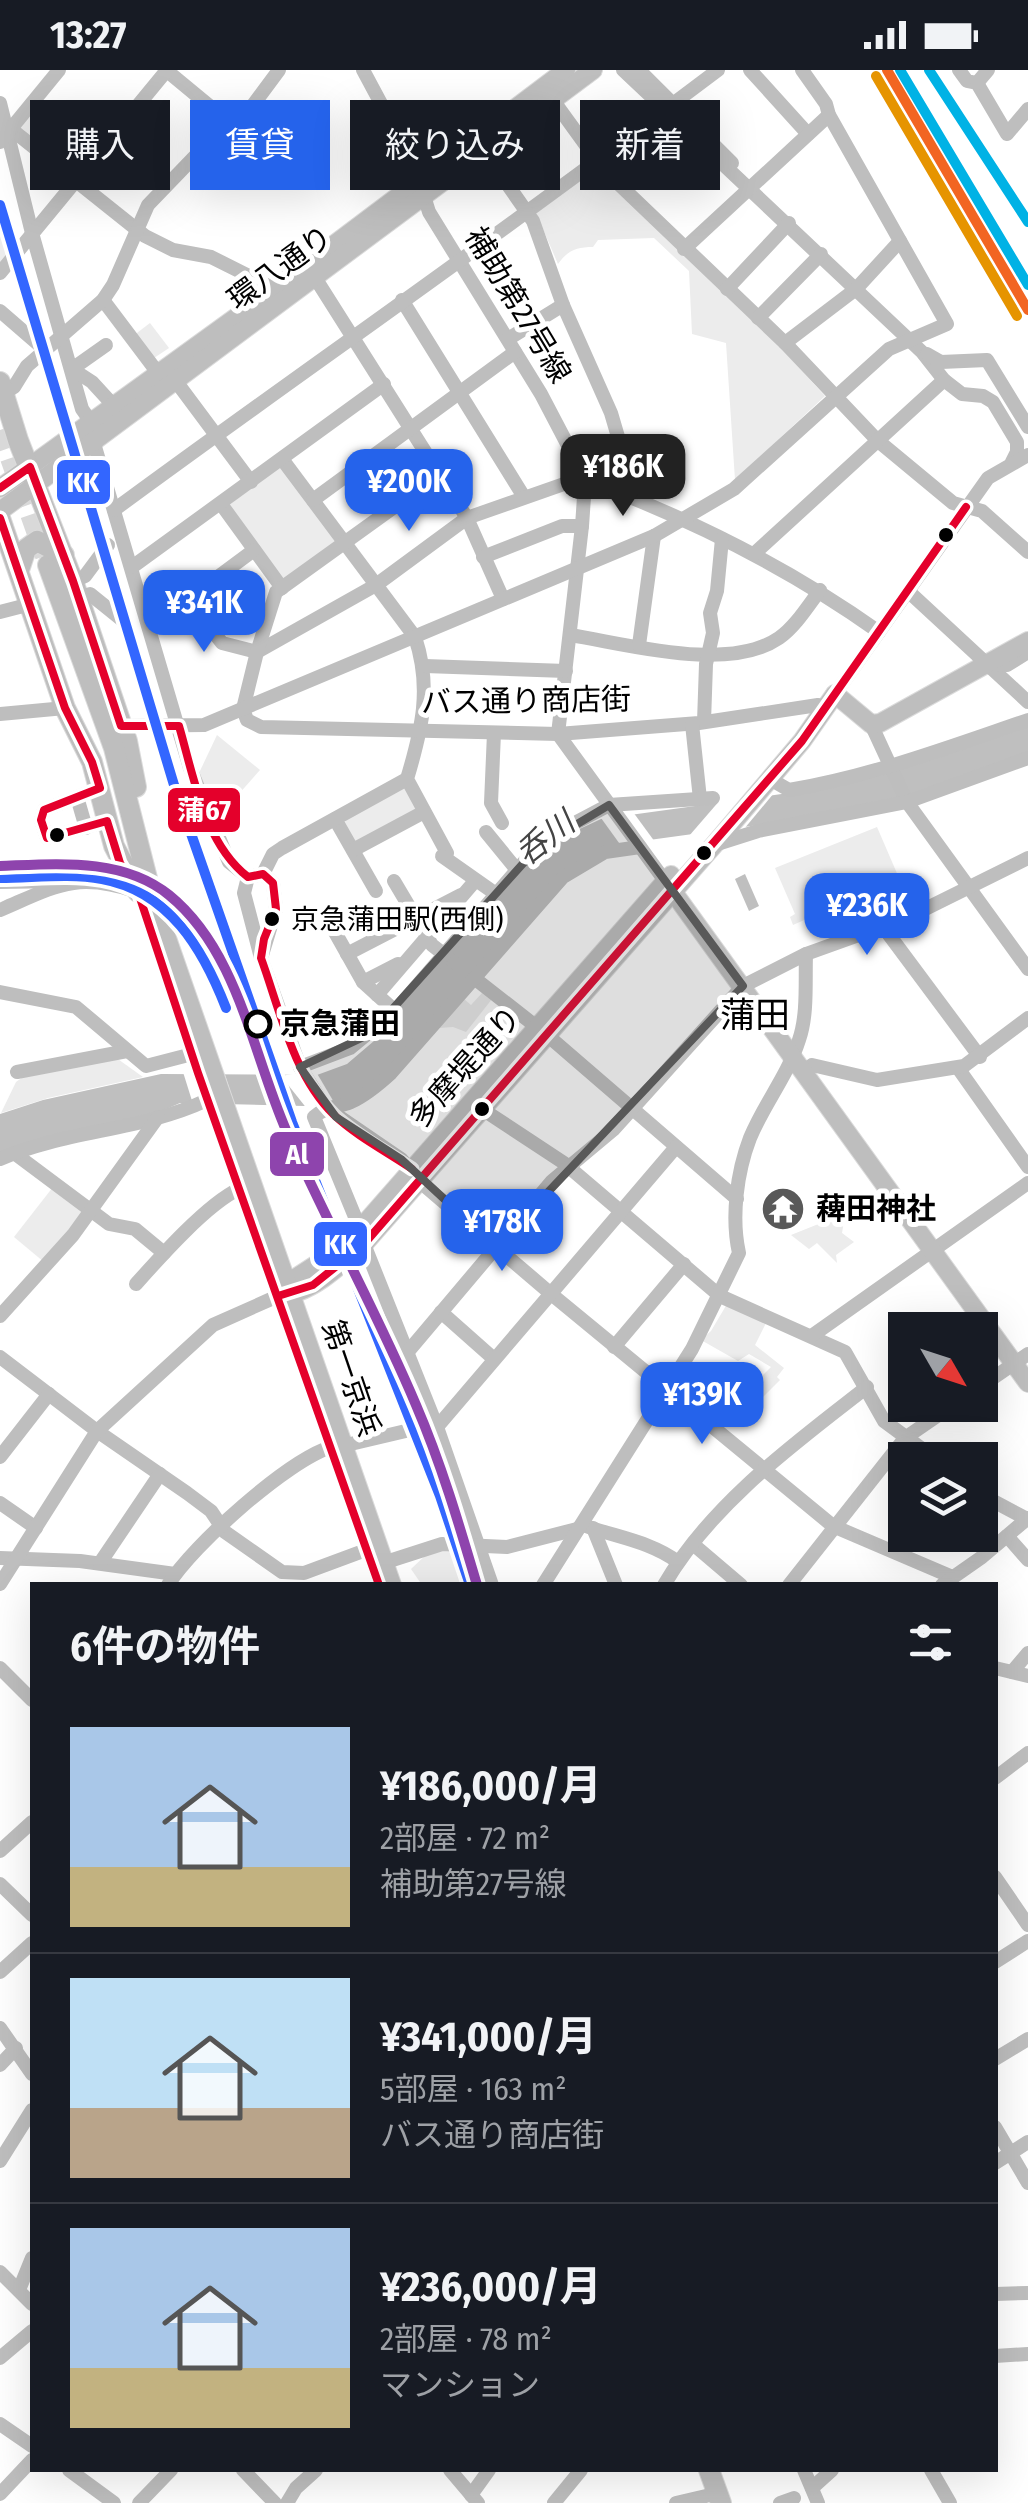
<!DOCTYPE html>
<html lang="ja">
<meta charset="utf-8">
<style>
:root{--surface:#171b24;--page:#242831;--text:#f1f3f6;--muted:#9ea1a6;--line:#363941;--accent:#2563eb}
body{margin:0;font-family:"Fira Sans Condensed","Noto Sans JP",sans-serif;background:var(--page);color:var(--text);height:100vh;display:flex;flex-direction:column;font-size:38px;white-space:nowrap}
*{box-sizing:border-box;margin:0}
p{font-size:32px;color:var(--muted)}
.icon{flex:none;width:55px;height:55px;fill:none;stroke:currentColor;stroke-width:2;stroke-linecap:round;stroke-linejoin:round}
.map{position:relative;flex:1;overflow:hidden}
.sheet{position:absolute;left:30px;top:1512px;width:968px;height:890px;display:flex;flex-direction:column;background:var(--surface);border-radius:0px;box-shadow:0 10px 40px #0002}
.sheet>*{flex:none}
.top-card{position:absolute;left:30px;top:30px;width:970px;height:90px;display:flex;gap:20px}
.needle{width:65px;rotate:129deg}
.controls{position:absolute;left:888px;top:1242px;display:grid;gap:20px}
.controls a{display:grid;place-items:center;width:110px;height:110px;border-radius:0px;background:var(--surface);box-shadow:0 10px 40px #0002;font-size:50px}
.price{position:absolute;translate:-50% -85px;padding:0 22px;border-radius:20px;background:var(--accent);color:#fff;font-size:32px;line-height:65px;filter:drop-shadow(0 2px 5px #0008)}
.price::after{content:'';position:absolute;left:50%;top:60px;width:30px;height:22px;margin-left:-15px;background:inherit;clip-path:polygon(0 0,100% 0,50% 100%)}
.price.current{background:#222;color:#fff}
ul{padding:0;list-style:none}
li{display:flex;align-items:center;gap:30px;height:250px;padding:0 40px}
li+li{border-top:2px solid var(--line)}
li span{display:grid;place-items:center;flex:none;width:280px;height:200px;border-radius:0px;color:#555}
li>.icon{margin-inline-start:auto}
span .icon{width:120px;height:120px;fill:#fffc;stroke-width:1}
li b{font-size:42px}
h2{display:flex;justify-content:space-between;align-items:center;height:120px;padding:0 40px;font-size:42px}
.tag{padding:0 35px;border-radius:0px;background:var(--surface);box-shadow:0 10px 40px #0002;font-size:35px;line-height:90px}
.tag.current{background:var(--accent);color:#fff}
.status{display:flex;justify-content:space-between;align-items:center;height:70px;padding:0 50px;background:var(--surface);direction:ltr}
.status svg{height:28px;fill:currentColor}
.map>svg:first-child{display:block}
</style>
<div class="status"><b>13:27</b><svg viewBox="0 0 49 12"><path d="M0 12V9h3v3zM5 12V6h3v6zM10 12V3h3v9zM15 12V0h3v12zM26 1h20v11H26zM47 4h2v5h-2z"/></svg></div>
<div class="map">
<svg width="1028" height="2433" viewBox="0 0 1028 2433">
<rect width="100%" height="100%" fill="#fff"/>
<!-- green -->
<g fill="#ececec">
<path d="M33 38 52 54 36 74 18 59Z"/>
<path d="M591 102H597L779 276 825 326 735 410 726 273 692 264 689 201 654 168 598 170 593 177C577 177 568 180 558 194L536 143Z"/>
<path d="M0 127 15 180 0 198Z"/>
<path d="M150 253 169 278 151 290 133 266Z"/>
<path d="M280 395 337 467 335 475 289 509H282L228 436Z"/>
<path d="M217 665 260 700 238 725 212 739 199 703Z"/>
<path d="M400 717 409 720 419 739 357 774 344 754 348 746Z"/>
<path d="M877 757 899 808 793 855 790 847 795 844 775 798Z"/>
<path d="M483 922 492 929 466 962 453 957 439 958 464 929 471 935Z"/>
<path d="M115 987 143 1007 48 1028 1 1043 16 1012 23 1007Z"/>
<path d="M53 1117 83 1141 44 1192 14 1167Z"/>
<path d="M826 1151H844L842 1163 854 1172 836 1185 837 1193 817 1173 809 1179 791 1165Z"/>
<path d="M727 1234 768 1249 755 1275 784 1298 777 1307 780 1310 741 1349 728 1342 730 1332C738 1326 740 1317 747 1313L752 1316 771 1297 749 1284 738 1291 701 1270 711 1261Z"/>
<path d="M455 1477 467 1515H422L411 1499 428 1483Z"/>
</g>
<!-- water -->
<g fill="#bfbfbf">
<path d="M1028 656V685L914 725 817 747 620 774 596 781 377 1010 344 1029 304 1036 180 1033 148 1047 0 1086V1044L43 1030 161 1004 317 1005 347 994 388 959 535 787 558 769 601 749 803 721Z"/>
<path d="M745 804 759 836 749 841 735 809Z"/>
</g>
<!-- pier -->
<g fill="#fff">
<path d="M774 723 744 759 689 766 721 729Z"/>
<path d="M633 742 655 772 622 777 601 748Z"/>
<path d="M315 1000 335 1034 308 1040 281 1006Z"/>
<path d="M183 1002 225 1005 235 1036 193 1034Z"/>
</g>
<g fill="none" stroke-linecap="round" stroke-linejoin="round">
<!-- highway-tunnel -->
<path stroke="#d9d9d9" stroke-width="20" stroke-dasharray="20 10" stroke-linecap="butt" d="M0 360 45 486"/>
<!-- major casing -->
<g stroke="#dbdbdb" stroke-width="20">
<g id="major">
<path d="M0 418 275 219 566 0"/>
<path d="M0 441 593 0"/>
<path d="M835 624 871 654 880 653 1028 571"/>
<path d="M666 812 1028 1313"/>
<path d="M280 1222 286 1214 334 1183 360 1159 671 805"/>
<path d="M278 1226C310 1225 341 1195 364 1174L714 775 802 671 835 624"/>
</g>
</g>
<!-- highway casing -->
<g stroke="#dbdbdb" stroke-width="22">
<g id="highway">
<path d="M0 312 18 370 73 511 127 671 136 717"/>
<path d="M0 448 65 638 92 692 114 776 138 822"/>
<path d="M48 495 114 678 152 828 391 1515"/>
<path d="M19 500 26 479 37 471 64 485"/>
<path d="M709 2400 721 2433"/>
</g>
</g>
<!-- minor -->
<g stroke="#bebebe" stroke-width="14">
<path d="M166 0 236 58"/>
<path d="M363 0 415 97 429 142 541 324 574 387 584 427 582 456 558 664 665 811"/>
<path d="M623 0 922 282 944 310 962 324 983 326 993 332 1017 372V382L1012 392"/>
<path d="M639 0 732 93"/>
<path d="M750 0 808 64"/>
<path d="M959 0 967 11 977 13 1007 64 1028 39"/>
<path d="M977 13 988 0"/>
<path d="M553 30 603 99 785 273 877 370 953 433 982 441 1028 482"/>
<path d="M0 33 32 163 82 339 91 352"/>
<path d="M674 33 718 0"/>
<path d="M8 62 16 63 145 166 173 180 211 187 275 219"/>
<path d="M0 72 59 0"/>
<path d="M684 179 829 45"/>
<path d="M0 203 167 0"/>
<path d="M314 206 467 448 503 529"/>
<path d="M727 219 789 153"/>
<path d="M103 230 158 303"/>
<path d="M402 230 524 427"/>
<path d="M0 241 45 280"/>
<path d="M758 248 821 184"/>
<path d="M508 269 563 235"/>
<path d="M785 273 856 219 900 171"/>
<path d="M106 275 72 299 92 312 114 336"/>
<path d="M927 284 941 292 987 290 1028 357"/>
<path d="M175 310 251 412"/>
<path d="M4 323 14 317 27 296 103 230 113 215 148 135 200 81 236 58 279 0"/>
<path d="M93 370 190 698 229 792 248 807 263 804 273 813 276 839 262 885"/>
<path d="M282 389 415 567C432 618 422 659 407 709L447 783"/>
<path d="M581 408C687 447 788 497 879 562"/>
<path d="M313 430 515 282"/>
<path d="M221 434 282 518"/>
<path d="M114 440C297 305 484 177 664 40"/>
<path d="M755 483 944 310"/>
<path d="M483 487 562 456H582"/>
<path d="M132 497 384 314"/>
<path d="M73 511 85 506 108 475"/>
<path d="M908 521 1028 632"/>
<path d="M79 528 90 524 126 553"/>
<path d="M188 529 222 573 257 582 376 515 467 448 581 408 620 383 621 377 611 343 563 235 533 151 484 81"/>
<path d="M0 542 31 534"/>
<path d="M149 558 254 480"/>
<path d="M570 565C628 574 728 603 779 568 795 557 808 536 820 520"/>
<path d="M639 575 654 466"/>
<path d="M990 594 1007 595 1028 582"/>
<path d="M425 596 566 601"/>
<path d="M835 624 988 408 1028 385"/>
<path d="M243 639 247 650 261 657 558 664 699 653 818 635"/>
<path d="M243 639 257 582 276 522 440 404"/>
<path d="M0 644 65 638"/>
<path d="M704 652 706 594 713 563 710 543 717 521 722 469"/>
<path d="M692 654 700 729"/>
<path d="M871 654 907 732 1028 899"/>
<path d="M121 656 204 655 654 466 734 419 889 279 947 254 829 45 826 34 802 0"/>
<path d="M494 663 491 733 502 753"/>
<path d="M770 709 789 720C872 706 949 677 1028 650"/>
<path d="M100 718 44 740 41 750 47 768 107 751"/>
<path d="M77 727 86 758"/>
<path d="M335 749 376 821"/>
<path d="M486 762 517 800"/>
<path d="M714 775 758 761 907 732 1028 688"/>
<path d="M353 780 424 742"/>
<path d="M442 786 496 824"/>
<path d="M263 804 273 784 282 778 407 709"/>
<path d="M248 807 244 823 261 888 300 997 325 1037 401 1089 426 1117 550 1223 833 1456 950 1506"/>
<path d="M394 811 432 875 547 965 737 1129"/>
<path d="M0 812 60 811"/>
<path d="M0 840C56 816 76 801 138 822"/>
<path d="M327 848 363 912 395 941"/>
<path d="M884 858 980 987"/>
<path d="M347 884 461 825"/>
<path d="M363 912 398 894"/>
<path d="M0 922 76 937 146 996 204 981"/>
<path d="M377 925 475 811"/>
<path d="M300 997 350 978 395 941 524 792 554 764 609 735 713 728"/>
<path d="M958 998 1028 1097"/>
<path d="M17 1002 127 981"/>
<path d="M803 1002 812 995 877 1010 964 996 1028 948"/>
<path d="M482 1039 564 1093 720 1226 845 1282 884 1351 937 1390"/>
<path d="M14 1083 109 1154 135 1159 164 1183"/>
<path d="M0 1089C66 1060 142 1061 207 1030"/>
<path d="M360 1159 314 1047C326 1036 336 1038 351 1032 366 1025 379 1014 391 1003L563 807 605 782 640 777"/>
<path d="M364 1174 437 1357 492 1515"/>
<path d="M136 1214C160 1187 207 1134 239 1119"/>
<path d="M441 1242 494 1289"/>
<path d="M0 1246 73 1165 158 1047"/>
<path d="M813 1265 1028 1113"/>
<path d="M614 1277 684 1194"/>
<path d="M406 1284 552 1111 613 1060 743 916 806 884 909 847 1028 788"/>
<path d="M0 1287 97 1361 187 1423 211 1441 225 1462 282 1502 304 1503 366 1480"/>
<path d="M980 1317 1028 1284"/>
<path d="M437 1357 676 1077"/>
<path d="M342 1376 427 1356"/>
<path d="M0 1387 49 1324"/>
<path d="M980 1424 1027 1449"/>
<path d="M0 1433 36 1458"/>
<path d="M583 1455C615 1467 650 1471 678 1492"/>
<path d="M593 1458 616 1515"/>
<path d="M1007 1466 1028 1490"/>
<path d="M694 1475 741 1515"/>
<path d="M0 1488 80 1491 175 1504"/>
<path d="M100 1493 160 1404"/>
<path d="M383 1493 442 1474 507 1477 577 1459"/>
<path d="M0 1514 97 1361 213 1255 278 1226"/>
<path d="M168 1515C193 1475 287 1391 331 1377"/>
<path d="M543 1515 692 1279 739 1183C731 1147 737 1102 750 1068 764 1034 788 1005 799 970 808 944 805 912 806 884"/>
<path d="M664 1515C712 1433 794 1374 867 1317"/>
<path d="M789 1515 905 1368 953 1335"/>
<path d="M942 1515 982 1487 1028 1448"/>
<path d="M0 1598 32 1630"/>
<path d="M995 1598 1028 1606"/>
<path d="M1012 1602 1028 1583"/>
<path d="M995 1708 1028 1683"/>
<path d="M0 1781 32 1752"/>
<path d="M995 1807 1028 1855"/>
<path d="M0 1814 32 1845"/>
<path d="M995 1892 1028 1871"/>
<path d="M0 1902 32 1873"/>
<path d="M0 1958 32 2004"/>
<path d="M995 1989 1028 1969"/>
<path d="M0 1995 16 1978"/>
<path d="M995 2057 1028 2113"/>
<path d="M0 2091 32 2040"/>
<path d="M995 2093 1028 2072"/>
<path d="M0 2202 32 2234"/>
<path d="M19 2220 32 2188"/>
<path d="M995 2224 1028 2223"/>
<path d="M995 2286 1028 2284"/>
<path d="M0 2288 32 2261"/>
<path d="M0 2354 32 2376"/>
<path d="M69 2400 114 2433"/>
<path d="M243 2400 275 2433"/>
<path d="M450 2400 478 2433"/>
<path d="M804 2400 818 2433"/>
<path d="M931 2400 950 2433"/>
<path d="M812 2418 832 2400"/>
<path d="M0 2424 32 2390"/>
<path d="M471 2425 489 2400"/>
<path d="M139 2433 171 2400"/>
<path d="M287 2433 296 2418 316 2400"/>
<path d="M554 2433 581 2400"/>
<path d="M676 2433 706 2426"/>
<path d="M780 2433 794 2428"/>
</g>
<!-- major -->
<use href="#major" stroke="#bebebe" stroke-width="18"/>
<!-- highway -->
<use href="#highway" stroke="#bebebe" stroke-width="20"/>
<!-- bus-1 casing -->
<g stroke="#fff" stroke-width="15">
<g id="bus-1">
<path d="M0 418 30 397 73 511 121 656H179C194 707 204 773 248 807L263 804 273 813 276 839 264 869 261 888C280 940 293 1005 334 1045 356 1066 387 1082 412 1099"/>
<path d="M0 448 65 638 92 692 100 718 44 740 41 750 47 768 107 751 120 793 138 822 198 1003 379 1515"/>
<path d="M278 1226 313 1215 364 1174 802 671 966 437"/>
</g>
</g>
<!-- bus-1 -->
<use href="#bus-1" stroke="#e4002b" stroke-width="8"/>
<!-- rail-1 casing -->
<g stroke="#fff" stroke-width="18">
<g id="rail-1">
<path d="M0 135 174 715 292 1052 440 1426 470 1515"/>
<path d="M0 808C33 808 69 803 102 809 169 821 203 879 226 938"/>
</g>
</g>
<!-- rail-2 casing -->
<g stroke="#fff" stroke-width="18">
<g id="rail-2">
<path d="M900 0 1028 215"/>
<path d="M929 0 1028 152"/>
</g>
</g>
<!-- rail-3 casing -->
<g stroke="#fff" stroke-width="18">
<path id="rail-3" d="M887 0 1028 240"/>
</g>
<!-- rail-4 casing -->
<g stroke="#fff" stroke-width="18">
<path id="rail-4" d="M876 6 1017 246"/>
</g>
<!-- rail-1 -->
<use href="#rail-1" stroke="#36f" stroke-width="10"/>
<!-- rail-2 -->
<use href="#rail-2" stroke="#00b2e5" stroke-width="10"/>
<!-- rail-3 -->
<use href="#rail-3" stroke="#f26522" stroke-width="10"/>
<!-- rail-4 -->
<use href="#rail-4" stroke="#e69400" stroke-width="10"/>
<!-- metro-1 casing -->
<g stroke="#fff" stroke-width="18">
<path id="metro-1" d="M0 796C56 794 122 787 169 825 238 881 252 982 286 1060 327 1153 377 1242 416 1335 441 1393 459 1454 477 1515"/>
</g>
<!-- metro-1 -->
<use href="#metro-1" stroke="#8e44ad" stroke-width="10"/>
</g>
<!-- marked area -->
<path fill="#595959" fill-opacity="0.2" stroke="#595959" stroke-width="8" stroke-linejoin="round" d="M609 735 743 916 496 1177 401 1089 336 1047 300 997 370 964 537 778Z"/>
<!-- icons -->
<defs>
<g id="temple-disc" transform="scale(2.25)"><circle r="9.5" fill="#595959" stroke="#fff"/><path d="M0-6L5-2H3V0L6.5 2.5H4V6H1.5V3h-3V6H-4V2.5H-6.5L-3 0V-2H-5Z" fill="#fff"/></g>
</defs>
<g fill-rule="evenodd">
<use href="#temple-disc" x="783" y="1139"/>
</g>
<!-- markers -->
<g fill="#000" stroke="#fff" stroke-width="4">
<circle cx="946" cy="465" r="9"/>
<circle cx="57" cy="765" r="9"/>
<circle cx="704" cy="783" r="9"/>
<circle cx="272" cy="849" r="9"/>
<circle cx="482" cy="1039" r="9"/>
</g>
<circle fill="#fff" stroke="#000" stroke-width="5" cx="258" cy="954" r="12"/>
<g text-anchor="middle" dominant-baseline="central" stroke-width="10" stroke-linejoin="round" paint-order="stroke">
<!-- bus labels -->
<g font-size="28" fill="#000" stroke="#fff" text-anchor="start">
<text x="291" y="849">京急蒲田駅(西側)</text>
</g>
<!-- street labels -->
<g font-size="30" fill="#000" stroke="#fff">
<text transform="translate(280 198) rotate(-36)">環八通り</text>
<text transform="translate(518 235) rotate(59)">補助第27号線</text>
<text transform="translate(526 631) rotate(-1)">バス通り商店街</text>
<text transform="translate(465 997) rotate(-48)">多摩堤通り</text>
<text transform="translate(351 1308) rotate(71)">第一京浜</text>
</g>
<!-- stop labels -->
<g font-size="30" font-weight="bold" fill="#000" stroke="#fff" text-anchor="start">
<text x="280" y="954">京急蒲田</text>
</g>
<!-- poi labels -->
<g font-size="30" font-weight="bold" fill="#000" stroke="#fff" text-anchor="start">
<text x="816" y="1139">薭田神社</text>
</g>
<!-- water labels -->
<g font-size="32" font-style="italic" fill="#444" stroke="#fff">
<text transform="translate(545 768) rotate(-38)">呑川</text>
</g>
<!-- quarter labels -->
<g font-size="35" fill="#000" stroke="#fff">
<text x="755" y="945">蒲田</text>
</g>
</g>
<g stroke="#fff" stroke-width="4">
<rect x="55" y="388" width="57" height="48" rx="10" fill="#36f"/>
<rect x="166" y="716" width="76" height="48" rx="10" fill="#e4002b"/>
<rect x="268" y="1060" width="58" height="48" rx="10" fill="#8e44ad"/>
<rect x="312" y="1150" width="57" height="48" rx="10" fill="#36f"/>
</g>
<g font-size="28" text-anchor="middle" font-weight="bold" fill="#fff">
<text x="83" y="422">KK</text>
<text x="204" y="750">蒲67</text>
<text x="297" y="1094">Al</text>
<text x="340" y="1184">KK</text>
</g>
</svg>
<div class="controls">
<a><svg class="needle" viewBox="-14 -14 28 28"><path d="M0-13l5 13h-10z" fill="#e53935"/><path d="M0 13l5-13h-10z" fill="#9ea1a6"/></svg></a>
<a><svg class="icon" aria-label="layers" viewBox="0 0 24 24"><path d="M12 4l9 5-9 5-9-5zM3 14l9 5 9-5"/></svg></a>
</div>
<b class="price current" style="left:623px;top:449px">¥186K</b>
<b class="price" style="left:409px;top:464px">¥200K</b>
<b class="price" style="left:204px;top:585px">¥341K</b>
<b class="price" style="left:867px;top:888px">¥236K</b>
<b class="price" style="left:502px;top:1204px">¥178K</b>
<b class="price" style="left:702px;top:1377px">¥139K</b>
<div class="top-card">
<a class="tag">購入</a>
<a class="tag current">賃貸</a>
<a class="tag">絞り込み</a>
<a class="tag">新着</a>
</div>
<section class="sheet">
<h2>6件の物件<svg class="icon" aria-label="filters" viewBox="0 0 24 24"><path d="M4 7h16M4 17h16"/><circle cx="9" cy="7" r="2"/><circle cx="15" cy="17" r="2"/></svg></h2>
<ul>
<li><span style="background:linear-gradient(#a9c7e8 70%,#c2b280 0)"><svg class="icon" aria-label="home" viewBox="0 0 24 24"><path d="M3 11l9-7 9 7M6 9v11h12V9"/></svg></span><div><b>¥186,000/月</b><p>2部屋 · 72 m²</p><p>補助第27号線</p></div></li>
<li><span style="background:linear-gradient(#bfe0f5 65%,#b9a48a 0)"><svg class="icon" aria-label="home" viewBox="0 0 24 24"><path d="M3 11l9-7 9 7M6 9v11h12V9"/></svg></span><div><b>¥341,000/月</b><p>5部屋 · 163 m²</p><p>バス通り商店街</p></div></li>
<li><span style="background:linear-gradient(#a9c7e8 70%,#c2b280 0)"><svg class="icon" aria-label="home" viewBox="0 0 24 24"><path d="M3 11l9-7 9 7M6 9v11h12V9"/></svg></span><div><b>¥236,000/月</b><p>2部屋 · 78 m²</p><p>マンション</p></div></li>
</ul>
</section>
</div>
